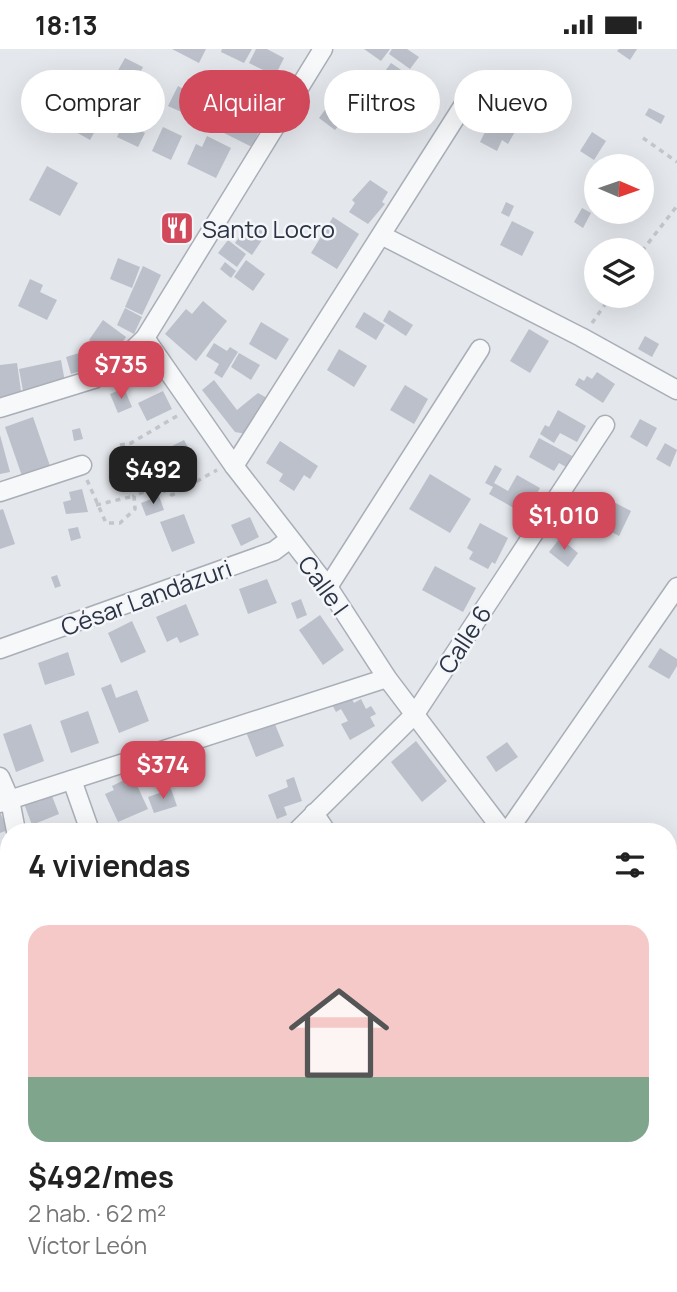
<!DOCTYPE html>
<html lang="es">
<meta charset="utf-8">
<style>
:root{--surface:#fff;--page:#f2f2f2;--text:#222;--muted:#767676;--line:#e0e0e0;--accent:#d1495b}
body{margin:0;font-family:Manrope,sans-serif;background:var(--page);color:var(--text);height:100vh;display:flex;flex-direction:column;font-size:26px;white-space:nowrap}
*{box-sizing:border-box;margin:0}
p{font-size:23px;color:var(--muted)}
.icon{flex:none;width:38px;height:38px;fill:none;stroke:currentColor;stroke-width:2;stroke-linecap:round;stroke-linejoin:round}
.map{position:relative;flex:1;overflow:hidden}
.sheet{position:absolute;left:0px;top:774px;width:677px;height:471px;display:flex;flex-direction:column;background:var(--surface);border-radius:28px 28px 0 0;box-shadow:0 7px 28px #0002}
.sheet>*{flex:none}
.top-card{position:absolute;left:21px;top:21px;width:635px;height:63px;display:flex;gap:14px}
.needle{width:46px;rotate:92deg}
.controls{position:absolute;left:584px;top:105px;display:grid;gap:14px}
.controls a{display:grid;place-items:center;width:70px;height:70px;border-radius:50%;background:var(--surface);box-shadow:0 7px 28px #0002;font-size:35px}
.price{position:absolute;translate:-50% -60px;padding:0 16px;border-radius:14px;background:var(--accent);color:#fff;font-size:23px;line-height:46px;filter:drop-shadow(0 2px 4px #0008)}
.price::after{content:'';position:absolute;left:50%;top:42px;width:21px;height:16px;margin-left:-10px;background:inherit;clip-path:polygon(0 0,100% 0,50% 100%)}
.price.current{background:#222;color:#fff}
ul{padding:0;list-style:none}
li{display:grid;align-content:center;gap:14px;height:371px;padding:0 28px}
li+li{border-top:2px solid var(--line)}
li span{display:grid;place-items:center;height:217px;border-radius:21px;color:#555}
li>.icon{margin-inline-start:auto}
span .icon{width:126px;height:126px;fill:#fffc;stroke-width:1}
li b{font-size:30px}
h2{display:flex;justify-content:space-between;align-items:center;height:84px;padding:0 28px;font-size:30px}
.chip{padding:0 24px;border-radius:32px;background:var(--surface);box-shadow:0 7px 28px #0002;font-size:24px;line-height:63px}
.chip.current{background:var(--accent);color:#fff}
.status{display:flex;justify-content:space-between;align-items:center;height:49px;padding:0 35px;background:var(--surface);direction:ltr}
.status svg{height:19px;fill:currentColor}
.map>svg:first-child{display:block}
</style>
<div class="status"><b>18:13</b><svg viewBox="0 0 49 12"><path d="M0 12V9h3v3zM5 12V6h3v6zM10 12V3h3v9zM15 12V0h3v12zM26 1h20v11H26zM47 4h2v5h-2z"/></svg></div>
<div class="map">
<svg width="677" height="1243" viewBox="0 0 677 1243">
<rect width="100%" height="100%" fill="#e4e7ec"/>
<!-- building -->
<g fill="#bbc0ca">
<path d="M172 0H206L199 14Z"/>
<path d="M222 0H252L244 14 221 3Z"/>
<path d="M256 0H267L284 9 275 27 249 14Z"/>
<path d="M364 0H390L381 12Z"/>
<path d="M392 0H407L419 8 410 20 389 5Z"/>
<path d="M619 0H637L630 11 617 2Z"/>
<path d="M125 9 143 18 135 34 116 25Z"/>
<path d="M391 14 410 27 391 53 372 40Z"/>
<path d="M344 26 365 41 351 61 329 47Z"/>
<path d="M244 34 261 43 257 53 239 43Z"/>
<path d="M178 37 195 46 186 65 168 57Z"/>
<path d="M330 54 347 66 335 81 319 69Z"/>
<path d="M498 57 522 70 508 95 502 91 497 102 480 93Z"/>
<path d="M131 58 139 61 131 78 145 84 138 98 117 88Z"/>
<path d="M649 59 665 67 661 75 645 66Z"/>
<path d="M230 60 262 75 252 98 220 82Z"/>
<path d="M80 75 95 82 90 91 76 83Z"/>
<path d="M163 78 182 87 171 111 152 102Z"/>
<path d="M592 83 606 92 594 111 580 102Z"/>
<path d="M207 87 231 99 216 129 187 115 196 95 202 98Z"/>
<path d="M47 117 78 134 60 167 29 151Z"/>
<path d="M370 131 388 143 382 153 385 155 368 175 349 163 355 154 352 151Z"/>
<path d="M506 153 514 157 509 168 501 164Z"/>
<path d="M582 159 591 164 583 179 574 173Z"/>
<path d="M333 168 359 185 337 220 311 204Z"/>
<path d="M512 172 534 183 522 207 500 196Z"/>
<path d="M250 173 266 185 252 206 235 194Z"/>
<path d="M228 191 246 205 237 218 218 204Z"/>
<path d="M118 209 140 218 132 239 110 230Z"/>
<path d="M246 211 265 225 253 242 234 228Z"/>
<path d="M225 213 236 222 231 229 220 220Z"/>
<path d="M143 217 161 226 142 266 125 258Z"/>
<path d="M30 230 43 236 40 243 57 251 47 271 18 257Z"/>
<path d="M203 252 227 272 196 312 165 285 186 260 192 265Z"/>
<path d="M125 259 142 268 134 285 117 276Z"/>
<path d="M389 261 413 276 406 287 383 272Z"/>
<path d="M364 263 385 276 376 291 355 278Z"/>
<path d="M103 271 126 288 112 308 89 291Z"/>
<path d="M261 273 289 290 276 311 249 295Z"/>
<path d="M529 280 549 292 530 324 510 312Z"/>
<path d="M645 287 659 295 652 308 638 300Z"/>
<path d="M214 294 227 302 230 298 238 303 222 329 214 324 219 315 206 307Z"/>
<path d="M339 300 367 317 354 338 327 321Z"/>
<path d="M86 302 91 319 71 325 66 308Z"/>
<path d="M239 304 260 316 251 331 231 318Z"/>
<path d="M61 311 65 333 23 342 19 320Z"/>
<path d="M17 314 22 349 0 351V316Z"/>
<path d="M597 323 615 335 603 354 575 336 579 329 584 332 587 327 592 330Z"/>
<path d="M214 331 237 361 258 344 267 349 246 385 235 383 202 341Z"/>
<path d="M405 336 428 350 414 375 390 361Z"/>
<path d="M124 339 132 358 118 364 110 345Z"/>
<path d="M163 342 172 360 147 372 138 354Z"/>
<path d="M558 361 586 377 577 393 560 384 554 394 540 385 545 376 549 378Z"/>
<path d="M33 368 50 417 22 427 5 378Z"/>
<path d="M640 370 657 379 647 398 630 388Z"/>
<path d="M80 379 83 390 74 392 72 381Z"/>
<path d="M0 386 10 423 0 425Z"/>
<path d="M539 389 572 407 566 418 559 414 554 422 529 408Z"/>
<path d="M184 391 197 415 186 421 190 430 166 443 155 422 166 416 160 403Z"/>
<path d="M280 392 318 417 310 430 304 426 294 442 279 432 283 425 266 414Z"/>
<path d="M665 394 677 401 670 418 656 410Z"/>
<path d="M495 416 502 420 494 434 508 442 517 426 540 439 529 459 534 461 530 468 489 445 493 438 485 434Z"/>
<path d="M430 425 471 450 450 484 409 460Z"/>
<path d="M82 440 88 463 66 465 63 453 71 451 69 443Z"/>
<path d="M596 444 631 462 619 487 583 468Z"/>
<path d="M159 447 164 461 146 467 141 454Z"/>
<path d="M3 460 15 495 0 500V461Z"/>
<path d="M184 465 195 494 172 503 160 473Z"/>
<path d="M250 468 259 488 241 497 231 476Z"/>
<path d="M480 474 508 489 495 515 492 513 488 520 469 510 473 503 467 499Z"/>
<path d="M78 478 81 489 71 492 68 480Z"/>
<path d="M560 489 578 504 568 518 549 503Z"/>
<path d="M435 517 476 539 463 563 422 541Z"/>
<path d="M57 526 61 537 55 539 51 528Z"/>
<path d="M267 530 277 554 248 565 239 540Z"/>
<path d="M301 550 307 566 297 570 291 554Z"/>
<path d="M186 555 199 586 180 594 177 588 167 593 156 568Z"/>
<path d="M320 566 344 601 323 616 299 581Z"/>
<path d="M132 572 146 603 121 614 108 584Z"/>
<path d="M660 599 677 610V617L669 630 648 618Z"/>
<path d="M68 603 75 626 45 636 38 614Z"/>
<path d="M111 635 116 649 137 641 149 672 119 684 101 639Z"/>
<path d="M348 642 354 654 361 650 366 660 371 657 376 665 370 668 375 677 350 691 341 675 348 672 341 660 336 663 330 652Z"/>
<path d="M88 662 99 694 71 704 60 672Z"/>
<path d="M274 673 284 697 256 708 246 683Z"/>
<path d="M31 675 44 712 16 723 3 685Z"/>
<path d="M416 692 447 732 422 753 391 713Z"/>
<path d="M507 693 518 708 496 723 486 708Z"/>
<path d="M161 709 168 729 144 738 136 718Z"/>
<path d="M294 728 302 752 284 758 287 766 277 770 268 746 288 738 286 731Z"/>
<path d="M124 731 126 736 135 732 148 760 118 773 105 745 114 741 112 737Z"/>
<path d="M171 740 177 757 154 764 148 748Z"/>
<path d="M34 747 37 753 52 747 59 765 32 776 23 752Z"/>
<path d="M0 763 8 781 0 784Z"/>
<path d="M138 774 141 782H119Z"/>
<path d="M425 774 431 782H418L417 781Z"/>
<path d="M672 947 677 956V979L668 985V950Z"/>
<path d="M668 1192 677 1203V1212L668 1219Z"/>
<path d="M0 1213 9 1223 0 1233Z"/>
<path d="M668 1228 677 1239 676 1243H667L661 1236H668Z"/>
<path d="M27 1236H63L51 1243H41L38 1238 31 1242Z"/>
<path d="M538 1236H549L551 1238 543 1243Z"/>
</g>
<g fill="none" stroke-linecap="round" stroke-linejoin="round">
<!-- street casing -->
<g stroke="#a9aeb7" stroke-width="21">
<g id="street">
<path d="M383 187 581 288 677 341"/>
<path d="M145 289 234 417 328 538 387 629 503 782"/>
<path d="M0 359 94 330 118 315 145 289 323 0"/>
<path d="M234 417 475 38"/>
<path d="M0 443 82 416"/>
<path d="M328 538 480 300"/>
<path d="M0 600 274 502 290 490"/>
<path d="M0 728 10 751 16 782"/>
<path d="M72 731 90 782"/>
<path d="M0 754 387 629"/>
<path d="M314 764 326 782"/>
<path d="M297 782 415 665 605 376"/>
<path d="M508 782 677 538"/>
<path d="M668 818 677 809"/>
<path d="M668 1016 677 1028"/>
<path d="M0 1106 9 1089"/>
<path d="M291 1236 296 1243"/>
<path d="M458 1236 463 1243"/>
<path d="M639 1236 644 1243"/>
<path d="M123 1241 131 1236"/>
</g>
</g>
<!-- path -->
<g stroke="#c2c5cb" stroke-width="3.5" stroke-dasharray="5 5" stroke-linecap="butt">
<path d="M643 89 677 113"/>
<path d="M642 202 677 157"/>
<path d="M592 274 611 247"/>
<path d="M177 367 131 394C137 418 150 436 172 446L217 421"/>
<path d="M120 396 131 394"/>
<path d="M87 431 106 474H120L135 460 134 447 155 438"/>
<path d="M96 456 134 447"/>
<path d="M0 845 9 838"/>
<path d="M668 1165 677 1159"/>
<path d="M562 1243 573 1236"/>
</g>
<!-- street -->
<use href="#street" stroke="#f7f8fa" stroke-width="18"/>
</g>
<!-- icons -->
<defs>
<g id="restaurant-square" transform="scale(1.75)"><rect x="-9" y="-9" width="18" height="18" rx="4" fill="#d1495b" stroke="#f4f6f9"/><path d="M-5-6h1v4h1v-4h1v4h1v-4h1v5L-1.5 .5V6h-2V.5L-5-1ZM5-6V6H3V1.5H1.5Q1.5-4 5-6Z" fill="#fff"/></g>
</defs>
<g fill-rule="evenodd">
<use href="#restaurant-square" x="177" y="179"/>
</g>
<g text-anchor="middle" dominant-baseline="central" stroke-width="5" stroke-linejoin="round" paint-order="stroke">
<!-- poi labels -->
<g font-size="24" fill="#2b3445" stroke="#f4f6f9" text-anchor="start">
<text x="202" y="179">Santo Locro</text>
</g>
<!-- street labels -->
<g font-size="24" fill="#2b3445" stroke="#f4f6f9">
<text transform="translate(324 536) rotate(54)">Calle I</text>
<text transform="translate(146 548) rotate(-20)">César Landázuri</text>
<text transform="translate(464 590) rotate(-57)">Calle 6</text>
</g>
</g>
</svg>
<div class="controls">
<a><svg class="needle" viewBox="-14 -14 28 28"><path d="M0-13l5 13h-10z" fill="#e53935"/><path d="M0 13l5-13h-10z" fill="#767676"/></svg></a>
<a><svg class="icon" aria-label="layers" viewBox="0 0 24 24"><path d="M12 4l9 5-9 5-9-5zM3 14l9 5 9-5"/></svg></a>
</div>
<b class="price" style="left:121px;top:352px">$735</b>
<b class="price current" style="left:153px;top:457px">$492</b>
<b class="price" style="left:564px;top:503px">$1,010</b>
<b class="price" style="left:163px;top:752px">$374</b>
<div class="top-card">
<a class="chip">Comprar</a>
<a class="chip current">Alquilar</a>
<a class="chip">Filtros</a>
<a class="chip">Nuevo</a>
</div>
<section class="sheet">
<h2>4 viviendas<svg class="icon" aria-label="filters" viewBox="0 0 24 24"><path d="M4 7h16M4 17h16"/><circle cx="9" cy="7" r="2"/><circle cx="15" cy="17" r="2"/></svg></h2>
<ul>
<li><span style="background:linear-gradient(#f6c9c9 70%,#7fa58c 0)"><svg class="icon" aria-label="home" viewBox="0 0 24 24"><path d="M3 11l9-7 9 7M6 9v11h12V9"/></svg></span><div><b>$492/mes</b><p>2 hab. · 62 m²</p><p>Víctor León</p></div></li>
</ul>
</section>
</div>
